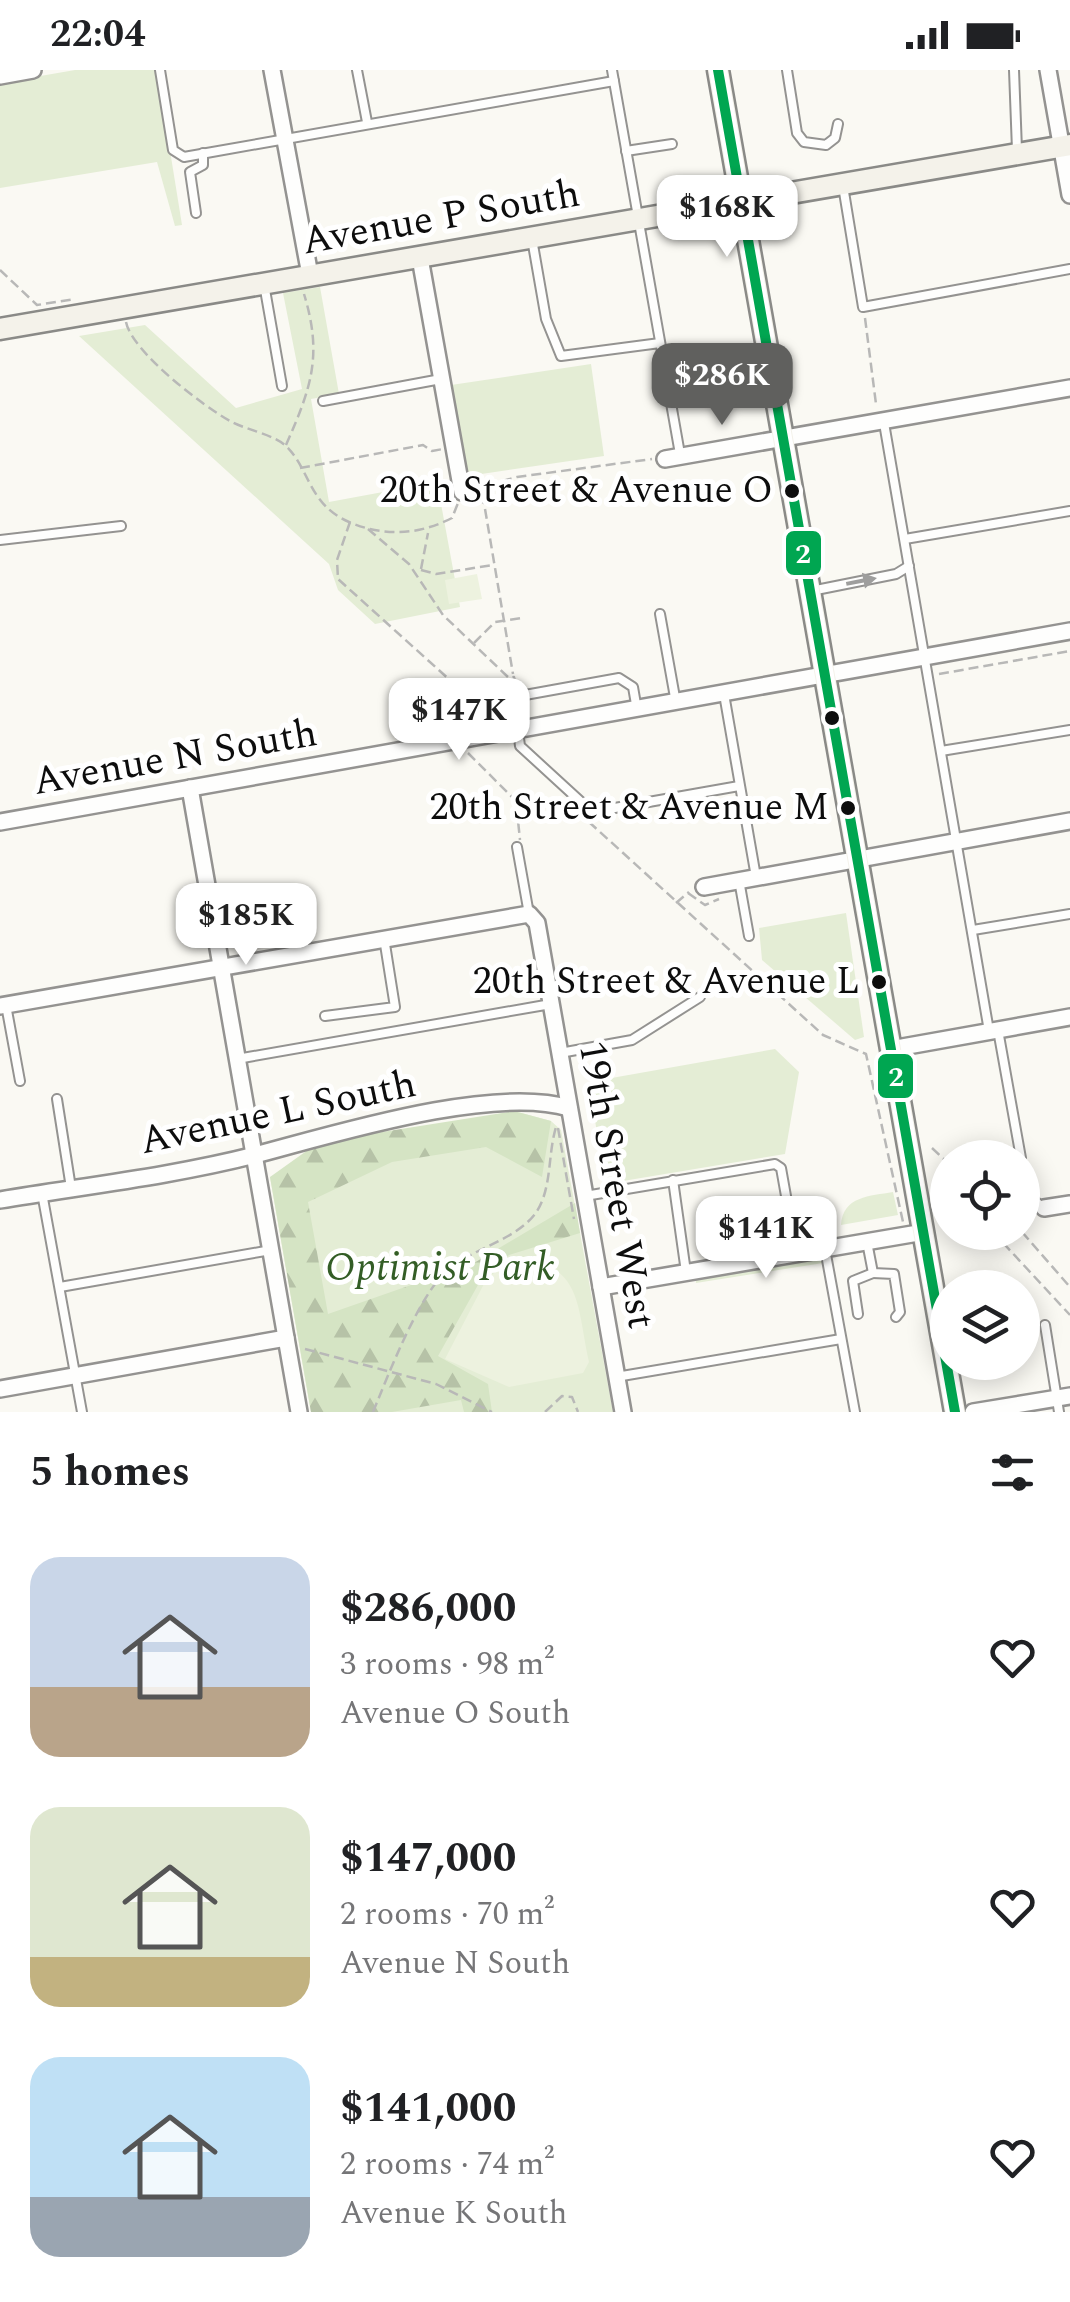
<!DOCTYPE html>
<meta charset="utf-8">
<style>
:root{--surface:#fff;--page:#f2f2f2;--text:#202124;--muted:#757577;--accent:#60605e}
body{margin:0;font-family:Spectral,serif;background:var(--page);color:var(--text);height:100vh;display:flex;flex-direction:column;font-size:38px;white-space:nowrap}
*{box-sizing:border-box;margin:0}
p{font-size:32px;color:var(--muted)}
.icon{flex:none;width:55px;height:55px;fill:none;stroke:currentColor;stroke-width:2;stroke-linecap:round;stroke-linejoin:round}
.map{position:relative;height:1342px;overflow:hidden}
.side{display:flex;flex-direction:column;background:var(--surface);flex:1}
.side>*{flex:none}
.tools{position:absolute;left:930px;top:1070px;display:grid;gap:20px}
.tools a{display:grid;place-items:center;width:110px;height:110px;border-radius:50%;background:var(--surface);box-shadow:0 5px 25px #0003;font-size:50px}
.price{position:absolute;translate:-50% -85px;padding:0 22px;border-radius:20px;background:#fff;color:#222;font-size:32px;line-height:65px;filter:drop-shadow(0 2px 5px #0008)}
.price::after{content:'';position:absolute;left:50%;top:60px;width:30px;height:22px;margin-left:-15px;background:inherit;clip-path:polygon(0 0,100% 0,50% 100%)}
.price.current{background:var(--accent);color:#fff}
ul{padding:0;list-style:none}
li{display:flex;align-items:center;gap:30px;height:250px;padding:0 30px}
li span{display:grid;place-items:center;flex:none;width:280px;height:200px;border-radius:30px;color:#555}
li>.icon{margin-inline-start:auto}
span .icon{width:120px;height:120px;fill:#fffc;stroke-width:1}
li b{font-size:42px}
h2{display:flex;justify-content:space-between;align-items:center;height:120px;padding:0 30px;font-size:42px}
.status{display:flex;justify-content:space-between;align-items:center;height:70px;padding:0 50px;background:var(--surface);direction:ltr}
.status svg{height:28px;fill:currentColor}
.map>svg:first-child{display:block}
</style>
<div class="status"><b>22:04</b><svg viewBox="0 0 49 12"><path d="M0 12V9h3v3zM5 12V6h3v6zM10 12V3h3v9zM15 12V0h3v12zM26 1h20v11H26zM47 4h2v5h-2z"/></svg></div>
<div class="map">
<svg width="1070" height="1342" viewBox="0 0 1070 1342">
<defs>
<pattern id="forest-firs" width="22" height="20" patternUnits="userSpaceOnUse" patternTransform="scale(2.5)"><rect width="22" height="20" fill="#d5e4c4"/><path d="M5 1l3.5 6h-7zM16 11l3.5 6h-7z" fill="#b6c2a7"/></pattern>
</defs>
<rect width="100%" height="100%" fill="#faf9f3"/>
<!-- grass -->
<g fill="#e4edd5">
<path d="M75 0H157L182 155 175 156 157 92 0 118V13Z"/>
<path d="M320 217 339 324 311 329 329 432 437 412 460 537 375 554 338 520 329 494 79 266 145 255 236 338 302 319 283 223Z"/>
<path d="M591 294 604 386 468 406 451 315Z"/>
<path d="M846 843 864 967 855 970 762 890 759 858Z"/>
<path d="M775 979 799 1002 785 1084 605 1114 589 1012Z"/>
<path d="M514 1041 551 1051 561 1060 613 1342H311L270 1107Z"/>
<path d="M893 1122 898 1145 841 1155C843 1126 870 1126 893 1122Z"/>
<path d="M816 1186 823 1193 696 1213 695 1207Z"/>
</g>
<!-- forest -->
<path fill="url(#forest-firs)" d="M514 1041 551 1051 542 1107 486 1077 392 1092 308 1132 328 1244 474 1193 575 1133 580 1163 509 1185 478 1215 438 1286 488 1314 492 1342H464L461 1330 392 1342H311L270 1107 319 1072Z"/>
<!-- pitch -->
<g fill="#edf2df">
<path d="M477 504 482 529 449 534 445 510Z"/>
<path d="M510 1189C583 1191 576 1233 589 1292L583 1303 509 1317 445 1289 486 1210Z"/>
</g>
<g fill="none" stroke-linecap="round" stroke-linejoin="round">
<!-- lane casing -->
<g stroke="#949391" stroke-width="12">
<g id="lane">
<path d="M160 0 173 80 184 87 614 11"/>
<path d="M357 0 367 52"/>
<path d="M612 0 680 384"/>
<path d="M787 0 797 63 804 72 826 75 835 68 838 54"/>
<path d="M1014 0 1017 80"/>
<path d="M626 81 672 74"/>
<path d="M843 116 863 237 1070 199"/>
<path d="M196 143 190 102 203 95V83"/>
<path d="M532 169 546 249 561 286 660 273"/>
<path d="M264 214 282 316"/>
<path d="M323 331 441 309"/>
<path d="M884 353 989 961"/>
<path d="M905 469 1070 441"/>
<path d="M0 470 121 456"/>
<path d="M811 521 896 504 909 496"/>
<path d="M660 544 676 633"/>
<path d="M724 624 756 807"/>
<path d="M518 660 520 676 592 742 739 716"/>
<path d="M513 661C509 643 508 635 525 625L619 608 633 617 637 640"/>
<path d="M941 681 1070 660"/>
<path d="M517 777 529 844"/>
<path d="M739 810 749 866"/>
<path d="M973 860 1070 844"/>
<path d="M6 935 20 1011"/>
<path d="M325 946 395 937 384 868"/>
<path d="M998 960 1021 1088"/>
<path d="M560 983 632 970 700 927"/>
<path d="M237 989 551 934"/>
<path d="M57 1029 71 1118"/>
<path d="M1022 1093 1028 1126 1044 1138"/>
<path d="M673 1110 686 1202"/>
<path d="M42 1123 82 1342"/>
<path d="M585 1126 775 1094 781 1098 796 1182"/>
<path d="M867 1172 873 1203 894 1204 900 1242 896 1247"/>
<path d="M825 1179 855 1342"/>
<path d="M60 1217 271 1180"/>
<path d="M858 1244 853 1211 873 1203"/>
<path d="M1045 1255 1059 1342"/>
<path d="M616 1307 841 1269"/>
</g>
</g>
<!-- street casing -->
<g stroke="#949391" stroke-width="20">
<g id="street">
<path d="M272 0 310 205"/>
<path d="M1048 0 1070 125"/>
<path d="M0 6 33 0"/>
<path d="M420 188 462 422"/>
<path d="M665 389 1070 318"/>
<path d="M190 718 299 1342"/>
<path d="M0 752 1070 561"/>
<path d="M704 817 1070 751"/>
<path d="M0 936 529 844 537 853 623 1342"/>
<path d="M891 979 1070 947"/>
<path d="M0 1130C84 1116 173 1106 255 1085 335 1064 492 1015 569 1038"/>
<path d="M1044 1138 1070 1134"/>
<path d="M601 1217 924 1162"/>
<path d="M0 1319 286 1268"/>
<path d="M973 1342 1070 1326"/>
</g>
</g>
<!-- secondary casing -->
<g stroke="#8a8a87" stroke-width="25">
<g id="secondary">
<path d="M718 0 955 1342"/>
<path d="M0 259 1070 75"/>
</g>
</g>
<!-- path -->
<g stroke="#b8b8b7" stroke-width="2.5" stroke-dasharray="10 5" stroke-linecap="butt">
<path d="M0 200 37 235 75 229"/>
<path d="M865 248 876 334"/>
<path d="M126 252C132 282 203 336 230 351 246 360 273 364 286 376 310 399 308 434 349 452 384 467 419 465 452 448L458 433"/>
<path d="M286 375C311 318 323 286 304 224"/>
<path d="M300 398 423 375 432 381 443 379"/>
<path d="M473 419 517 407 652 389"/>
<path d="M476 429 484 433 513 604"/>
<path d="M350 452 337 490 338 509 493 649"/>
<path d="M368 459 409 494 443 545 509 608 514 607 516 617"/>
<path d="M421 499 428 463"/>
<path d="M421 500 436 504 493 495"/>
<path d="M474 573 495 552 521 548"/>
<path d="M939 604 1070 581"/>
<path d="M468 683 516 731 520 770"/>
<path d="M589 752 823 965 866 984 903 1152"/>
<path d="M688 823 705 835 719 829"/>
<path d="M676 833 689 822"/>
<path d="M558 1058 574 1149"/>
<path d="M932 1078 948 1093"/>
<path d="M936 1117 948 1121"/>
<path d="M1022 1149 1028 1142"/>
<path d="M993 1162 1070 1245"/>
<path d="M1022 1162 1070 1217"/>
<path d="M305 1279 436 1314 492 1342"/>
<path d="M373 1342C388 1306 420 1221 450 1198 475 1178 515 1170 535 1144 553 1119 547 1083 557 1054"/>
<path d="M545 1342 562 1326 572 1327 578 1342"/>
</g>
<!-- lane -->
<use href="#lane" stroke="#fefefd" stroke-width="8"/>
<!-- street -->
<use href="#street" stroke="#fefefd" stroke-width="15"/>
<!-- secondary -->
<use href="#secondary" stroke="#f4f2ea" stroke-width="20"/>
<!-- bus-1 casing -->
<g stroke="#fff" stroke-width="18">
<path id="bus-1" d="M718 0 955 1342"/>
</g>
<!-- bus-1 -->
<use href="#bus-1" stroke="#00a651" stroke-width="10"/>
</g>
<!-- one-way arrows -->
<defs><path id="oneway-solid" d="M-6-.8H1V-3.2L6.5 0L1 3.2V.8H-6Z" transform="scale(2.5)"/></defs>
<use fill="#9e9e9d" href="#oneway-solid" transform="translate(861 511) rotate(-11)"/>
<!-- markers -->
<g fill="#0d0d0d" stroke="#fff" stroke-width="4">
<circle cx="792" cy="421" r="9"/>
<circle cx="832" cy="648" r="9"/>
<circle cx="848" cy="738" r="9"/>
<circle cx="879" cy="912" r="9"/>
</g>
<g text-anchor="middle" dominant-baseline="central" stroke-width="10" stroke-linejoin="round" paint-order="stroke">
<!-- bus labels -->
<g font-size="38" fill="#0d0d0d" stroke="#fff" text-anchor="end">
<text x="773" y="421">20th Street &amp; Avenue O</text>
<text x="829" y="738">20th Street &amp; Avenue M</text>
<text x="860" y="912">20th Street &amp; Avenue L</text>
</g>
<!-- street labels -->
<g font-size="40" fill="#0d0d0d" stroke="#fff">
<text transform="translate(441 148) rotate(-10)">Avenue P South</text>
<text transform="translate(175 688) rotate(-10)">Avenue N South</text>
<text transform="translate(278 1043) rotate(-12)">Avenue L South</text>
<text transform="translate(616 1115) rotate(80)">19th Street West</text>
</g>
<!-- park labels -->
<g font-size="40" font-style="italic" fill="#335d26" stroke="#fff">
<text x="440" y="1198">Optimist Park</text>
</g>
</g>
<g stroke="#fff" stroke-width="4">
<rect x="784" y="459" width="39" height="48" rx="10" fill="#00a651"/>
<rect x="876" y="982" width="39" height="48" rx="10" fill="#00a651"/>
</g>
<g font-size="28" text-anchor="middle" font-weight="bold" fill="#fff">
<text x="803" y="493">2</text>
<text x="896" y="1016">2</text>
</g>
</svg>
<div class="tools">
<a><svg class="icon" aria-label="locate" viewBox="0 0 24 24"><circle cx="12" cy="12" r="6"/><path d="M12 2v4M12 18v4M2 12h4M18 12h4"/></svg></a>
<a><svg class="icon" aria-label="layers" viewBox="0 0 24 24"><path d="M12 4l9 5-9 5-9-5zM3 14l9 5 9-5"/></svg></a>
</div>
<b class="price" style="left:727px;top:190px">$168K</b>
<b class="price current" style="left:722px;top:358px">$286K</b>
<b class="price" style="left:459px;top:693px">$147K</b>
<b class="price" style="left:246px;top:898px">$185K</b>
<b class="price" style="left:766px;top:1211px">$141K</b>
</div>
<section class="side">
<h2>5 homes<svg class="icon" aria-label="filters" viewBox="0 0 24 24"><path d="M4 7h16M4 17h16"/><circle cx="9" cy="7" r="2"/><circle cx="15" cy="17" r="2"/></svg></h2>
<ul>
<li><span style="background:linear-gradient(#c9d6e8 65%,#b9a48a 0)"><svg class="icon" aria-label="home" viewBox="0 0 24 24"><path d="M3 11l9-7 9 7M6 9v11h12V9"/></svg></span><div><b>$286,000</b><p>3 rooms · 98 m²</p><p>Avenue O South</p></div><svg class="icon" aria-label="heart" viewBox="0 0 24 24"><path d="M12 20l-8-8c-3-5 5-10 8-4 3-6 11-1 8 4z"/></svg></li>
<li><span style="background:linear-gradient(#dfe7d0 75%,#c2b280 0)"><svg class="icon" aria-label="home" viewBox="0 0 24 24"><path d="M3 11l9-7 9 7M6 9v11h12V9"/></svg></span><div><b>$147,000</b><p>2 rooms · 70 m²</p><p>Avenue N South</p></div><svg class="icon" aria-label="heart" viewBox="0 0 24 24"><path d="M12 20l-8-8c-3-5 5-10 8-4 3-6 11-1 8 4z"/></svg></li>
<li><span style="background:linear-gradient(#bfe0f5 70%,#9aa5b1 0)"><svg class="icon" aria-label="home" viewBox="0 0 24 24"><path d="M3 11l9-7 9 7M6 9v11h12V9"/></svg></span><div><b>$141,000</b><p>2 rooms · 74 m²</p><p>Avenue K South</p></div><svg class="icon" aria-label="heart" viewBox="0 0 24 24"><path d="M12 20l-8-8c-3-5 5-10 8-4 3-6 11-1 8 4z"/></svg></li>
</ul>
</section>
